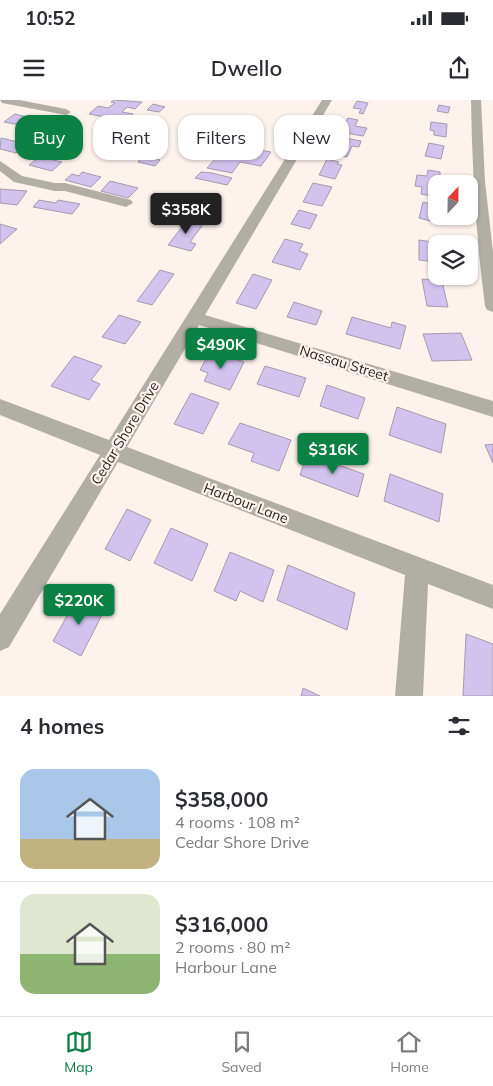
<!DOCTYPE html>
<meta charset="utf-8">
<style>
:root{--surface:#fff;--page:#f7f7f7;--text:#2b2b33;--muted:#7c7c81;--line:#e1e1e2;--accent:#0b8043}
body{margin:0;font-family:Mulish,sans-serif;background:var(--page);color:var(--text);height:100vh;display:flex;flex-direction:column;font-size:19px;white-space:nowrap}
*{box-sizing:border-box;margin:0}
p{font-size:16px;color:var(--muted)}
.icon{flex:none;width:28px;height:28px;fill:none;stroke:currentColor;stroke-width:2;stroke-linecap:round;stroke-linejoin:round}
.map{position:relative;height:596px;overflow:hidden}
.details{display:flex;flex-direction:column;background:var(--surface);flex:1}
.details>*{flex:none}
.banner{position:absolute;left:15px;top:15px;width:464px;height:45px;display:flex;gap:10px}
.needle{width:32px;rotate:22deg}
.controls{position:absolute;left:428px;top:75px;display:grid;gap:10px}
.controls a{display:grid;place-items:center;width:50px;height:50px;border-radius:10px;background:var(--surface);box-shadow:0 1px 4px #0004;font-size:25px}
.price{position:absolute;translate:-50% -42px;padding:0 11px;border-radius:5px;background:var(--accent);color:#fff;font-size:16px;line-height:32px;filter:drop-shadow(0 1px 2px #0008)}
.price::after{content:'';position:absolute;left:50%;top:30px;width:15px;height:11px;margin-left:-8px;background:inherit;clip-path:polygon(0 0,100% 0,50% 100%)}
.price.current{background:#222;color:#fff}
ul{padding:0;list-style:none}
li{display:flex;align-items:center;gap:15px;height:125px;padding:0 20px}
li+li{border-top:1px solid var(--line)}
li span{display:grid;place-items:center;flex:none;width:140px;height:100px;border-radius:15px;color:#555}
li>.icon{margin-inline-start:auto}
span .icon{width:60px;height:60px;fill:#fffc;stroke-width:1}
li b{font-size:21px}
h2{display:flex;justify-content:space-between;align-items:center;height:60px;padding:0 20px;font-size:21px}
.chip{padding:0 18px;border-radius:15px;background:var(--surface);box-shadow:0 1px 4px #0004;font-size:18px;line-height:45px}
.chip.current{background:var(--accent);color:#fff}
.status{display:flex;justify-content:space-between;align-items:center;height:35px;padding:0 25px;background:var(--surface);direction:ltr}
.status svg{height:14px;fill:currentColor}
header{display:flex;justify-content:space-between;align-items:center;height:65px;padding:0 20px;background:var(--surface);font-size:22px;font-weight:600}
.menu{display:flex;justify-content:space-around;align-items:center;height:70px;border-top:1px solid var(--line);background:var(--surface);font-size:14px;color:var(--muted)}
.menu a{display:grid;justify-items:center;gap:2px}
.menu .current{color:var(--accent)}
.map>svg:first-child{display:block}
</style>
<div class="status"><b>10:52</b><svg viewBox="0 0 49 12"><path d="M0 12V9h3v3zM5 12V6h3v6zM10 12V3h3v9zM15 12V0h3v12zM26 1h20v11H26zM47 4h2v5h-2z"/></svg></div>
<header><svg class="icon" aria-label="menu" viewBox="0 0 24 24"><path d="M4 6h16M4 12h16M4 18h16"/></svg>Dwello<svg class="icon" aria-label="share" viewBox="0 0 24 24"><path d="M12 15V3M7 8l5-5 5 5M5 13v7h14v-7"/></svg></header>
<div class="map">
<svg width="493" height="596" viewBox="0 0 493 596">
<rect width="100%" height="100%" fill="#fef2ed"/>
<!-- building -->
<g fill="#d2c2ee" stroke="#a29cac">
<path d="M114 0 142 2 135 9 127 7 122 12 133 14 125 21 89 14 98 6 108 8 115 3 111 2Z"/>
<path d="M357 1 368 3 363 14 359 13 361 9 353 8Z"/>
<path d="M153 4 165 7 159 12 147 10Z"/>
<path d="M439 5 450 7 448 13 437 11Z"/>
<path d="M15 14 31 18 20 25 4 22Z"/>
<path d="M348 18 358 20 355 26 367 28 363 36 340 32Z"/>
<path d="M40 19 46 20 44 22 54 25 46 31 28 27Z"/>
<path d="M431 22 447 24 446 37 434 35V31L430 30Z"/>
<path d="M227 29 258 35 249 48 271 52 261 66 240 62 232 73 207 68 216 58 210 56 227 39 220 38Z"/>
<path d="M340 37 361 41 359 47 352 46 347 57 331 54Z"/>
<path d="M1 38 27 44 16 53 0 49Z"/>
<path d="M429 43 444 46 441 59 425 56Z"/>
<path d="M143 56 160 60 155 66 138 62Z"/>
<path d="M39 57 62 62 52 71 29 65Z"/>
<path d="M327 59 339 62 337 64 342 65 335 79 319 75Z"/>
<path d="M428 70 440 72V78L444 79V84H436V97L421 94 422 87 415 86 417 75 427 76Z"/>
<path d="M82 72 101 77 91 87 65 80 72 74 79 76Z"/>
<path d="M201 72 212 73 232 78 227 85 195 78Z"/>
<path d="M110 81 138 88 128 98 101 91Z"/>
<path d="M313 83 332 87 322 106 303 102Z"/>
<path d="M0 89 27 91 17 105 0 103Z"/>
<path d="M39 100 56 103 58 100 80 104 72 114 33 107Z"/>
<path d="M423 102 431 104 430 108 436 109V116H439L438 123 419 118Z"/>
<path d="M299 110 317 115 310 129 291 124Z"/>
<path d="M188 119 204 123 190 142 196 144 191 151 168 145Z"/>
<path d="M0 124 17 129 0 144Z"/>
<path d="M285 139 303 144 299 151 308 154 300 170 272 162Z"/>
<path d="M419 140 441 143 436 144V162L419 160Z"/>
<path d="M160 170 174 174 152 205 137 201Z"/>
<path d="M253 174 272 180 256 209 236 203Z"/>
<path d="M422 179 442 181 448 207 427 206Z"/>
<path d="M294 202 322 211 316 225 287 217Z"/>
<path d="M119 215 141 222 125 244 102 237Z"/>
<path d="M352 217 391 228 392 222 406 226 400 249 346 234Z"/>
<path d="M461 233 472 260 432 261 423 234Z"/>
<path d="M211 250 244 262 230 290 204 281 208 273 200 270Z"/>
<path d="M74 256 102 266 91 280 100 284 89 300 51 286Z"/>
<path d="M265 266 306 278 299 297 257 284Z"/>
<path d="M327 285 365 298 358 319 320 306Z"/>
<path d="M191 293 219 303 203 334 174 324Z"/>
<path d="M397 307 446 324 441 353 389 335Z"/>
<path d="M240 323 291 340 279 371 251 361 254 353 228 344Z"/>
<path d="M493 344V363L485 345Z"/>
<path d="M307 354 364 374 358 397 300 375Z"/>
<path d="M390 374 443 394 439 422 384 401Z"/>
<path d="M127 409 151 420 130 461 105 449Z"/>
<path d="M171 428 208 444 192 481 154 463Z"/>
<path d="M230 452 274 470 263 502 240 491 236 501 214 491Z"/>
<path d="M288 465 355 493 347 530 277 500Z"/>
<path d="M78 496 105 509 81 556 53 541Z"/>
<path d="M466 534 493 544V596H463Z"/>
<path d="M303 588 320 596H301Z"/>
</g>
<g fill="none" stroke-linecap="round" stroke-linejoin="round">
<!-- minor -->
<g fill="#b1aea6" fill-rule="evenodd">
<path d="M0 0H19L66 9 71 12 66 15 2 3Z"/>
<path d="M322 0H332L205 215 493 301V317L199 225 127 347 493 485V509L428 484 423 596H395L405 475 118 362 9 547 0 551V514L100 355 0 315V299L109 340Z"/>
<path d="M471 0H481L485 81 493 152V212L487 210 485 206C476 137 472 69 471 0Z"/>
<path d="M0 61 22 76 55 83H65L131 100 133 103 126 107 65 91H55L14 82 0 71Z"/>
</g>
</g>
<g text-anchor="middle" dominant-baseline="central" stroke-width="4.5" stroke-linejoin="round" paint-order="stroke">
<!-- street labels -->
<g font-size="14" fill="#261f1c" stroke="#fef2ed">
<text transform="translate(344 263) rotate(17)">Nassau Street</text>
<text transform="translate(125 333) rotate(-59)">Cedar Shore Drive</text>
<text transform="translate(246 403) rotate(21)">Harbour Lane</text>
</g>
</g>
</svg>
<div class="controls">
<a><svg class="needle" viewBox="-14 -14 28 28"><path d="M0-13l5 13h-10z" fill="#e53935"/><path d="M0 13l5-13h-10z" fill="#7c7c81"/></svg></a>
<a><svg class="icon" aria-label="layers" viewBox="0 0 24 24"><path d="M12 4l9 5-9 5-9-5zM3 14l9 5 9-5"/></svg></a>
</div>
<b class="price current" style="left:186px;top:135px">$358K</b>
<b class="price" style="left:221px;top:270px">$490K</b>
<b class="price" style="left:333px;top:375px">$316K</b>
<b class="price" style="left:79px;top:526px">$220K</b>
<div class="banner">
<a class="chip current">Buy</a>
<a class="chip">Rent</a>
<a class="chip">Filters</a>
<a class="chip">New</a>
</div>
</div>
<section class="details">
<h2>4 homes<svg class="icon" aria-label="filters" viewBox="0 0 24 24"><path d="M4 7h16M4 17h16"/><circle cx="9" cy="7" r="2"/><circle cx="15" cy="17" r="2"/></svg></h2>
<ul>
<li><span style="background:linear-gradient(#a9c7e8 70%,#c2b280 0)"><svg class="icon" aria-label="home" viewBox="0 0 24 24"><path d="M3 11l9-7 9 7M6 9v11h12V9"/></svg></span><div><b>$358,000</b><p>4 rooms · 108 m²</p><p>Cedar Shore Drive</p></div></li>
<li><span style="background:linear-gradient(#dfe7d0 60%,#8fb573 0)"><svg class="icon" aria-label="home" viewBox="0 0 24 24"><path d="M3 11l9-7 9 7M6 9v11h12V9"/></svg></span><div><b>$316,000</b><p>2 rooms · 80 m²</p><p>Harbour Lane</p></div></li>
</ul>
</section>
<nav class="menu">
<a class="current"><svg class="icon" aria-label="map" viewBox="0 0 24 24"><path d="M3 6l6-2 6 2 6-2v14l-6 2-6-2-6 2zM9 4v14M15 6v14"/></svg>Map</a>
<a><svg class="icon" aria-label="saved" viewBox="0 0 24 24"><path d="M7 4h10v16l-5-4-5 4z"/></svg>Saved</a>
<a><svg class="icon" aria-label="home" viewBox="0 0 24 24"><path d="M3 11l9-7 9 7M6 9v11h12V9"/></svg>Home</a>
</nav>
